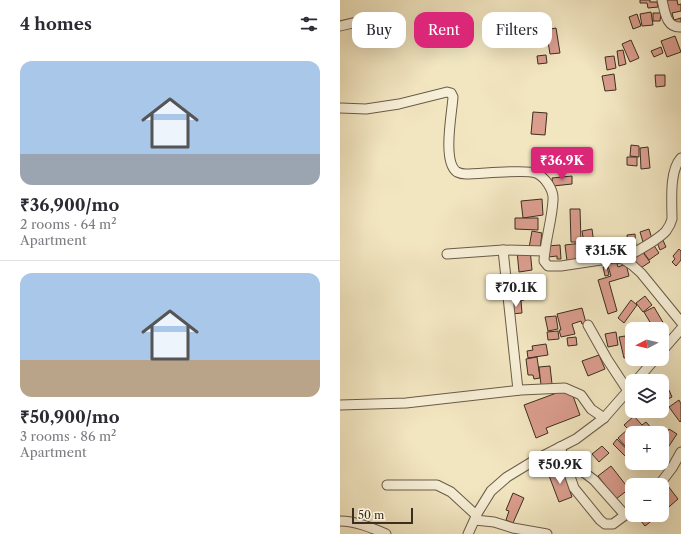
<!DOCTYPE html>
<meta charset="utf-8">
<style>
:root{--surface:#fff;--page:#f7f7f7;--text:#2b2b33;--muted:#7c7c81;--line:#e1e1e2;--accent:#db2777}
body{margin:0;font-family:"Libre Caslon Text",serif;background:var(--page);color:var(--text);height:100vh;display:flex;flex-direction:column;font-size:15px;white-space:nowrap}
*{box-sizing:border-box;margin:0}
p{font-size:13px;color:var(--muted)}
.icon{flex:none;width:22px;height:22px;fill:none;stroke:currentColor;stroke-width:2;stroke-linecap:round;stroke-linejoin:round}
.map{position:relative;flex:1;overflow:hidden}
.sheet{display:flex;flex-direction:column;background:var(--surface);width:340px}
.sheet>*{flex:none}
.hud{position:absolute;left:12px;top:12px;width:269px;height:36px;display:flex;gap:8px}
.needle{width:26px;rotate:263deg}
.tools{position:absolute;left:285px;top:322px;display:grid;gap:8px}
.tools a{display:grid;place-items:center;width:44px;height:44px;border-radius:8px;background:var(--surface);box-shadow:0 4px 16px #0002;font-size:20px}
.scale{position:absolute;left:12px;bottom:10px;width:61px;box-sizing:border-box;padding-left:4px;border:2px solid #3b2e1e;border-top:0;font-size:11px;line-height:14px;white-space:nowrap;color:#3b2e1e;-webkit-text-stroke:3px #f7efd7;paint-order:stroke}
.price{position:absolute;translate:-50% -34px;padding:0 9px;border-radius:4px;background:#fff;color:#222;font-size:13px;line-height:26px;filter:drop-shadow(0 1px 2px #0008)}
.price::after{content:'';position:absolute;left:50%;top:24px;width:12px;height:9px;margin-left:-6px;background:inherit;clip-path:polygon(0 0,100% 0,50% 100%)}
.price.on{background:var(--accent);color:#fff}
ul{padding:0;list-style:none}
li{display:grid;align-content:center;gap:8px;height:212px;padding:0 20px}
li+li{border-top:1px solid var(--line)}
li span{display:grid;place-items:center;height:124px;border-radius:12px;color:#555}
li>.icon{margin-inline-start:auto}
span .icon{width:72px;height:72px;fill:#fffc;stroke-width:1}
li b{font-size:17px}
h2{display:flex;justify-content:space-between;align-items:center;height:48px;padding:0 20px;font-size:17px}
.tag{padding:0 14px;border-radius:12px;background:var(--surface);box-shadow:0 4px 16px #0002;font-size:14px;line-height:36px}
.tag.on{background:var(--accent);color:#fff}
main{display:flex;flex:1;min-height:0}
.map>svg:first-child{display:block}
</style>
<main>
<section class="sheet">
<h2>4 homes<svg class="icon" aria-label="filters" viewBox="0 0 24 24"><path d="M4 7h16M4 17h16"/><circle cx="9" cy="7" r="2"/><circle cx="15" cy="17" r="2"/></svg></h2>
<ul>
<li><span style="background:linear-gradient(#a9c7e8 75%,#9aa5b1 0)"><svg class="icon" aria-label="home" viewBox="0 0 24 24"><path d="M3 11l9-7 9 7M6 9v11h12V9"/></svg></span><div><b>₹36,900/mo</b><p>2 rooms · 64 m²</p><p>Apartment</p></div></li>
<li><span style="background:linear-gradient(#a9c7e8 70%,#b9a48a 0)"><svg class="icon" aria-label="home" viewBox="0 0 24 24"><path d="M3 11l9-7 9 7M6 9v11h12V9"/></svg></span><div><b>₹50,900/mo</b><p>3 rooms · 86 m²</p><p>Apartment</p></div></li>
</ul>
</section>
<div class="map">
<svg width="341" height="534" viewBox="0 0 341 534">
<rect width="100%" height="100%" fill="#f2e6c1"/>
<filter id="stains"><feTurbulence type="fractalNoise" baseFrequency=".005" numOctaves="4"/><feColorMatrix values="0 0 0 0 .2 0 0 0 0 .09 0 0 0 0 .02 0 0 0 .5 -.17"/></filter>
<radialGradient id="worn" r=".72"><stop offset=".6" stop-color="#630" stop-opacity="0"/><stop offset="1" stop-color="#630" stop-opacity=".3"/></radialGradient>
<!-- building -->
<g fill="#db9d8e" stroke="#3b2e1e">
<path d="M300 0H310V2H317L318 7 308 8 307 3H300Z"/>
<path d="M322 0H337L338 5 341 4V11L332 13 334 20 341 18V24L329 27Z"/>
<path d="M311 12 313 25 302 26 300 14Z"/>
<path d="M313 13H321L320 21H313Z"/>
<path d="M297 14 301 26 293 29 289 17Z"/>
<path d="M216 28 220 53 210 54 206 30Z"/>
<path d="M335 36 341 52 327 57 321 41Z"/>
<path d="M291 40 299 58 290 62 282 44Z"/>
<path d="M321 47 323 53 314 57 311 51Z"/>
<path d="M283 50 286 64 279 66 277 51Z"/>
<path d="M206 55 207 63 198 64 197 56Z"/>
<path d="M274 56 276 68 267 70 265 57Z"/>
<path d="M274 74 276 90 265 91 262 76Z"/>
<path d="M315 75H325V86L316 87Z"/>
<path d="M193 112 207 113 205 135 191 134Z"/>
<path d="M291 145 299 146V157L290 156Z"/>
<path d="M308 147 310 168 301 169 300 148Z"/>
<path d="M287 157H297V166L287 165Z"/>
<path d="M232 176V184L213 186 212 178Z"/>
<path d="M202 199 203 215 183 218 181 201Z"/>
<path d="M230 209H240L241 242H231Z"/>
<path d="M175 218H198V230L175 229Z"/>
<path d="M252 229 256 259 247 261 242 231Z"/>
<path d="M309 229 312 239 303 242 300 232Z"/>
<path d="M192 231 202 233 200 249 189 248Z"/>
<path d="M295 234 296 248 289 249 287 235Z"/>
<path d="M322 238 326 247 320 250 316 240Z"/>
<path d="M311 241 319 253 309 260 301 249Z"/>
<path d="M242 243 243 260 227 261 225 245Z"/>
<path d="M267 243 268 254H261L260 244Z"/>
<path d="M220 245 221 259H217V256L208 257 207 246Z"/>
<path d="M190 249 192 270 179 272 177 251Z"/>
<path d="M339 249 341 251V260L336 266 332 262 335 259 333 256Z"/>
<path d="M302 251 310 262 299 269 292 258Z"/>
<path d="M276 260 278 267 286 264 289 276 269 282 277 311 268 314 258 280 271 276 267 263Z"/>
<path d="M267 266 269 275 265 276 263 267Z"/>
<path d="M183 291 184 300 170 302 169 293Z"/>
<path d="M305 296 312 305 303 312 296 303Z"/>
<path d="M291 300 297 305 284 323 278 318Z"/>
<path d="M181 301 182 313 171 314 170 303Z"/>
<path d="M314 307 328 331 324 333 321 328 314 329 304 312Z"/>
<path d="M242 308 246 323 242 324 241 321 232 324 235 334 221 337 219 330H221L217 314Z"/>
<path d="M216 316 218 329 208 331 205 317Z"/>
<path d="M218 331 219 339 208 340 207 332Z"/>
<path d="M276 332 278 345 268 347 265 334Z"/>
<path d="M285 336 290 357 284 358 279 337Z"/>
<path d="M236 337 237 345 228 346 227 338Z"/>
<path d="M206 344 208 355 188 358 187 351 193 350 192 346Z"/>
<path d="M259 355 265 369 248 376 242 361Z"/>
<path d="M197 357 200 378 194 379 193 375H188L186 359Z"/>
<path d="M210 366 212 384 201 385 199 367Z"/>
<path d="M230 388 240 415 206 428 208 433 196 438 184 405Z"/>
<path d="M329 390 332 397 322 402V394Z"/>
<path d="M339 400 341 404V421L340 422 329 407Z"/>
<path d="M294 416 302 425 306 422 316 433H292V454L278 438 288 429 284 425Z"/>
<path d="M329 429 337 434 327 449 322 446 325 441 323 439Z"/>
<path d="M277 439 292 455V463H297L294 465 273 444Z"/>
<path d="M262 446 269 453 259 462 252 454Z"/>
<path d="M271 466 289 489 276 499 258 476Z"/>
<path d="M222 468 232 497 219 502 208 473Z"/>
<path d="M328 486 338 499 322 513V491Z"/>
<path d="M173 493 184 498 173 523 166 520 169 511 166 510Z"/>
<path d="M296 515H319L305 526Z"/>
</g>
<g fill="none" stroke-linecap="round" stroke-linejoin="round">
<!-- minor casing -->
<g stroke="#695c47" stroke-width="11">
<g id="minor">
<path d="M322 0C325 12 326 28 341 27"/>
<path d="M0 26 30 19"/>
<path d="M0 108 26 109 59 104 107 92 111 93 113 97C112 113 102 162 117 172 119 173 123 174 126 174 140 174 185 169 196 173 205 177 214 190 213 200 212 221 205 240 204 261L208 266H221L274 258 283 259 292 265 301 273 341 322"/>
<path d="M163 250 178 390"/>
<path d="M107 254 163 250 205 251"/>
<path d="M283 259C296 251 316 242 326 231 329 227 331 223 332 219 332 202 329 171 341 158"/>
<path d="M248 325 267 359 288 391"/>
<path d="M322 351 341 329"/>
<path d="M296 381 315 359"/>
<path d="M0 405 66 403 181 390 225 388 241 395 251 409 264 418"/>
<path d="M220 447 234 488 260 520 265 524H273L292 510"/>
<path d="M226 465 242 471 254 480 285 515"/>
<path d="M47 485H97L111 492 136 515"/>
<path d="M319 485 332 468 341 452"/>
<path d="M135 520 154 522 173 528 207 534"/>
<path d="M0 521C16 521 32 528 46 534"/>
<path d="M128 534 138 512 151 491 167 477 195 460 236 439 264 418 292 386"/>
</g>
</g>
<!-- minor -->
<use href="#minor" stroke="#f7efd7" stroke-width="9"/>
</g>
<rect width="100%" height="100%" filter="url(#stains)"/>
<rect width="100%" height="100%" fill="url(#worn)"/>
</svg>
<div class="tools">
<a><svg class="needle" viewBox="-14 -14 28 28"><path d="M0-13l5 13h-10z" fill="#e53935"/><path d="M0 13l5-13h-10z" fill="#7c7c81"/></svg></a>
<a><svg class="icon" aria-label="layers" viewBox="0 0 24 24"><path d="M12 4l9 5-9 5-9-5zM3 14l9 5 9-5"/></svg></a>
<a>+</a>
<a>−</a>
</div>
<div class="scale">50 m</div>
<b class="price on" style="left:222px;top:181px">₹36.9K</b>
<b class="price" style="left:266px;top:271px">₹31.5K</b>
<b class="price" style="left:176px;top:308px">₹70.1K</b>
<b class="price" style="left:220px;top:485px">₹50.9K</b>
<div class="hud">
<a class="tag">Buy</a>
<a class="tag on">Rent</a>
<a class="tag">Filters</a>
</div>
</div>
</main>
